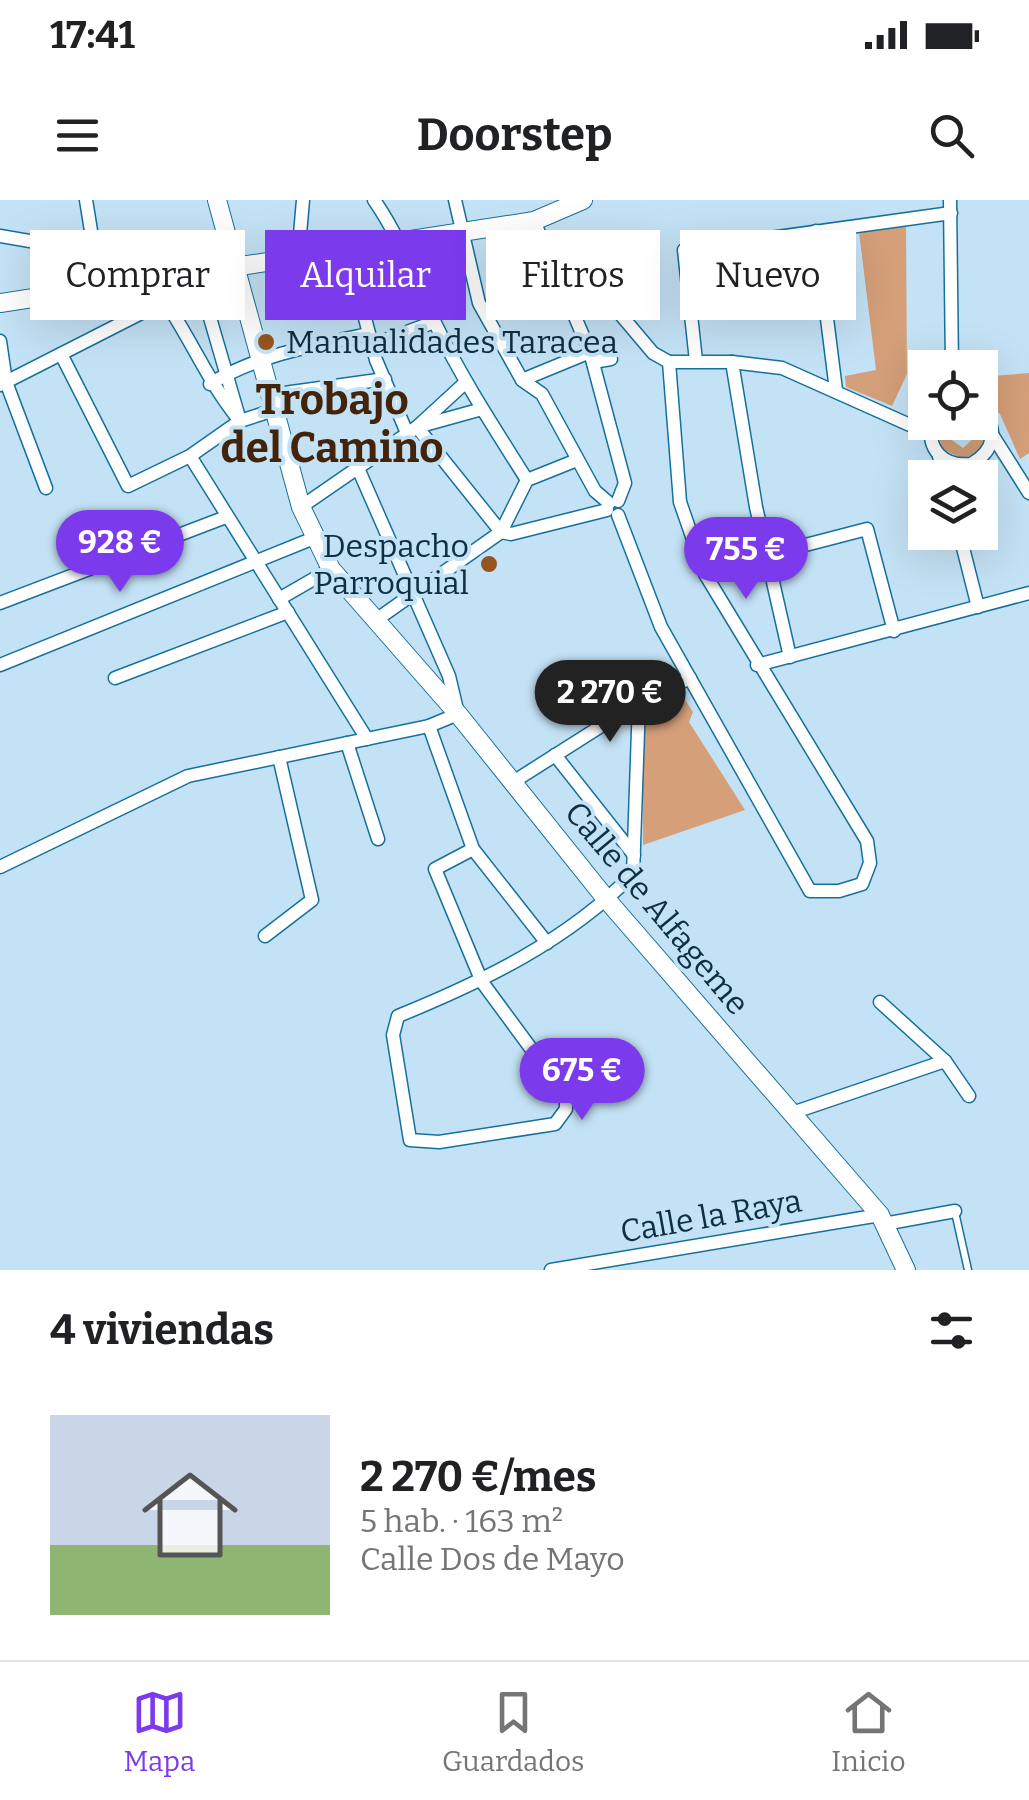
<!DOCTYPE html>
<html lang="es">
<meta charset="utf-8">
<style>
:root{--surface:#fff;--page:#f6f6f6;--text:#202124;--muted:#757577;--line:#e0e0e0;--accent:#7c3aed}
body{margin:0;font-family:Bitter,serif;background:var(--page);color:var(--text);height:100vh;display:flex;flex-direction:column;font-size:38px;white-space:nowrap}
*{box-sizing:border-box;margin:0}
p{font-size:32px;color:var(--muted)}
.icon{flex:none;width:55px;height:55px;fill:none;stroke:currentColor;stroke-width:2;stroke-linecap:round;stroke-linejoin:round}
.map{position:relative;height:1070px;overflow:hidden}
.drawer{display:flex;flex-direction:column;background:var(--surface);flex:1}
.drawer>*{flex:none}
.top-card{position:absolute;left:30px;top:30px;width:970px;height:90px;display:flex;gap:20px}
.tools{position:absolute;left:908px;top:150px;display:grid;gap:20px}
.tools a{display:grid;place-items:center;width:90px;height:90px;border-radius:0px;background:var(--surface);box-shadow:0 10px 40px #0002;font-size:50px}
.price{position:absolute;translate:-50% -85px;padding:0 22px;border-radius:35px;background:var(--accent);color:#fff;font-size:32px;line-height:65px;filter:drop-shadow(0 2px 5px #0008)}
.price::after{content:'';position:absolute;left:50%;top:60px;width:30px;height:22px;margin-left:-15px;background:inherit;clip-path:polygon(0 0,100% 0,50% 100%)}
.price.selected{background:#222;color:#fff}
ul{padding:0;list-style:none}
li{display:flex;align-items:center;gap:30px;height:250px;padding:0 50px}
li+li{border-top:2px solid var(--line)}
li span{display:grid;place-items:center;flex:none;width:280px;height:200px;border-radius:0px;color:#555}
li>.icon{margin-inline-start:auto}
span .icon{width:120px;height:120px;fill:#fffc;stroke-width:1}
li b{font-size:42px}
h2{display:flex;justify-content:space-between;align-items:center;height:120px;padding:0 50px;font-size:42px}
.tag{padding:0 35px;border-radius:0px;background:var(--surface);box-shadow:0 10px 40px #0002;font-size:35px;line-height:90px}
.tag.selected{background:var(--accent);color:#fff}
.status{display:flex;justify-content:space-between;align-items:center;height:70px;padding:0 50px;background:var(--surface);direction:ltr}
.status svg{height:28px;fill:currentColor}
header{display:flex;justify-content:space-between;align-items:center;height:130px;padding:0 50px;background:var(--surface);font-size:45px;font-weight:700}
.dock{display:flex;justify-content:space-around;align-items:center;height:140px;border-top:2px solid var(--line);background:var(--surface);font-size:28px;color:var(--muted)}
.dock a{display:grid;justify-items:center;gap:5px}
.dock .selected{color:var(--accent)}
.map>svg:first-child{display:block}
</style>
<div class="status"><b>17:41</b><svg viewBox="0 0 49 12"><path d="M0 12V9h3v3zM5 12V6h3v6zM10 12V3h3v9zM15 12V0h3v12zM26 1h20v11H26zM47 4h2v5h-2z"/></svg></div>
<header><svg class="icon" aria-label="menu" viewBox="0 0 24 24"><path d="M4 6h16M4 12h16M4 18h16"/></svg>Doorstep<svg class="icon" aria-label="search" viewBox="0 0 24 24"><circle cx="10" cy="10" r="6"/><path d="M15 15l6 6"/></svg></header>
<div class="map">
<svg width="1029" height="1070" viewBox="0 0 1029 1070">
<rect width="100%" height="100%" fill="#c4e2f5"/>
<!-- green -->
<g fill="#d49f79">
<path d="M906 26 907 174 892 206 846 187 845 176 876 170 859 32Z"/>
<path d="M774 42 782 116 736 118 728 49Z"/>
<path d="M1029 173V253L1020 259 1000 214 980 196V177Z"/>
<path d="M980 221 985 238 978 252 963 259 942 249 938 233 942 223H958L950 229 949 238 963 248 975 237 965 223Z"/>
<path d="M681 494 693 512 689 522 745 610 643 645V513Z"/>
</g>
<g fill="none" stroke-linecap="round" stroke-linejoin="round">
<!-- lane casing -->
<g stroke="#16709c" stroke-width="9">
<path id="lane" d="M955 1012 968 1070"/>
</g>
<!-- street casing -->
<g stroke="#16709c" stroke-width="15">
<g id="street">
<path d="M86 0 100 86"/>
<path d="M374 0C402 40 415 82 436 125 462 179 495 229 527 280"/>
<path d="M455 0 479 103 522 180 542 194 595 291 609 303"/>
<path d="M950 0 952 168"/>
<path d="M534 21 590 152 625 283 618 301"/>
<path d="M816 31 836 190"/>
<path d="M0 36 93 52"/>
<path d="M347 50 376 160 407 233"/>
<path d="M298 57 303 0"/>
<path d="M197 73 238 214"/>
<path d="M153 78C156 96 163 98 172 112 196 150 210 184 240 221"/>
<path d="M569 101 604 95 653 153 669 162 680 302 705 374 867 641 870 663 862 684 839 691H810L661 427 618 315"/>
<path d="M0 141 6 182 46 288"/>
<path d="M372 145 434 122"/>
<path d="M61 154 128 286 190 256 240 221 274 210"/>
<path d="M696 161 684 50 951 13"/>
<path d="M593 162 611 159"/>
<path d="M669 162H732L782 168 930 234"/>
<path d="M732 162 756 307 790 457"/>
<path d="M522 180 590 152"/>
<path d="M210 184C257 155 315 145 369 134"/>
<path d="M0 185 163 102"/>
<path d="M270 195 385 179"/>
<path d="M932 222C926 250 944 267 971 264 995 251 999 228 980 209"/>
<path d="M417 227 501 332 527 280 577 260"/>
<path d="M417 227 466 182"/>
<path d="M993 236 1029 293"/>
<path d="M190 256 367 539"/>
<path d="M939 256 944 278"/>
<path d="M301 307 417 227 482 209"/>
<path d="M959 332 978 407"/>
<path d="M767 355 867 329 894 431"/>
<path d="M279 399 331 369"/>
<path d="M0 403 226 317"/>
<path d="M376 420 501 332 511 334 607 310"/>
<path d="M0 465 314 338"/>
<path d="M757 465 1029 393"/>
<path d="M115 478 288 412"/>
<path d="M429 526 473 649 547 743"/>
<path d="M347 543 378 639"/>
<path d="M555 555 634 655"/>
<path d="M513 582 639 502 690 478"/>
<path d="M473 649 435 669 482 782 566 896V909L555 924 439 942 410 940 393 835 398 816C484 781 567 741 633 674L639 502"/>
<path d="M0 667 188 576 429 526 458 514 449 476 357 266"/>
<path d="M265 736 312 700 279 557"/>
<path d="M880 802 945 861 969 896"/>
<path d="M792 913 945 861"/>
<path d="M884 1024 955 1011"/>
<path d="M551 1070 880 1015"/>
</g>
</g>
<!-- secondary casing -->
<g stroke="#16709c" stroke-width="20">
<g id="secondary">
<path d="M217 0 301 307 331 369 458 514 607 700 880 1015 906 1070"/>
<path d="M0 103 534 21 583 0"/>
</g>
</g>
<!-- lane -->
<use href="#lane" stroke="#fff" stroke-width="6"/>
<!-- street -->
<use href="#street" stroke="#fff" stroke-width="12"/>
<!-- secondary -->
<use href="#secondary" stroke="#fff" stroke-width="18"/>
</g>
<!-- markers -->
<g fill="#95551f" stroke="#c4e2f5" stroke-width="4">
<circle cx="266" cy="142" r="10"/>
<circle cx="489" cy="364" r="10"/>
</g>
<g text-anchor="middle" dominant-baseline="central" stroke-width="8" stroke-linejoin="round" paint-order="stroke">
<!-- poi labels -->
<g font-size="32" fill="#0c2f42" stroke="#c4e2f5" text-anchor="start">
<text x="286" y="142">Manualidades Taracea</text>
<text x="469" y="346" text-anchor="end">Despacho<tspan x="469" dy="37">Parroquial</tspan></text>
</g>
<!-- street labels -->
<g font-size="32" fill="#0c2f42" stroke="#c4e2f5">
<text transform="translate(657 708) rotate(50)">Calle de Alfageme</text>
<text transform="translate(711 1016) rotate(-10)">Calle la Raya</text>
</g>
<!-- district labels -->
<g font-size="42" font-weight="bold" fill="#43240b" stroke="#c4e2f5">
<text x="332" y="200">Trobajo<tspan x="332" dy="48">del Camino</tspan></text>
</g>
</g>
</svg>
<div class="tools">
<a><svg class="icon" aria-label="locate" viewBox="0 0 24 24"><circle cx="12" cy="12" r="6"/><path d="M12 2v4M12 18v4M2 12h4M18 12h4"/></svg></a>
<a><svg class="icon" aria-label="layers" viewBox="0 0 24 24"><path d="M12 4l9 5-9 5-9-5zM3 14l9 5 9-5"/></svg></a>
</div>
<b class="price" style="left:120px;top:395px">928 €</b>
<b class="price" style="left:746px;top:402px">755 €</b>
<b class="price selected" style="left:610px;top:545px">2 270 €</b>
<b class="price" style="left:582px;top:923px">675 €</b>
<div class="top-card">
<a class="tag">Comprar</a>
<a class="tag selected">Alquilar</a>
<a class="tag">Filtros</a>
<a class="tag">Nuevo</a>
</div>
</div>
<section class="drawer">
<h2>4 viviendas<svg class="icon" aria-label="filters" viewBox="0 0 24 24"><path d="M4 7h16M4 17h16"/><circle cx="9" cy="7" r="2"/><circle cx="15" cy="17" r="2"/></svg></h2>
<ul>
<li><span style="background:linear-gradient(#c9d6e8 65%,#8fb573 0)"><svg class="icon" aria-label="home" viewBox="0 0 24 24"><path d="M3 11l9-7 9 7M6 9v11h12V9"/></svg></span><div><b>2 270 €/mes</b><p>5 hab. · 163 m²</p><p>Calle Dos de Mayo</p></div></li>
</ul>
</section>
<nav class="dock">
<a class="selected"><svg class="icon" aria-label="map" viewBox="0 0 24 24"><path d="M3 6l6-2 6 2 6-2v14l-6 2-6-2-6 2zM9 4v14M15 6v14"/></svg>Mapa</a>
<a><svg class="icon" aria-label="saved" viewBox="0 0 24 24"><path d="M7 4h10v16l-5-4-5 4z"/></svg>Guardados</a>
<a><svg class="icon" aria-label="home" viewBox="0 0 24 24"><path d="M3 11l9-7 9 7M6 9v11h12V9"/></svg>Inicio</a>
</nav>
